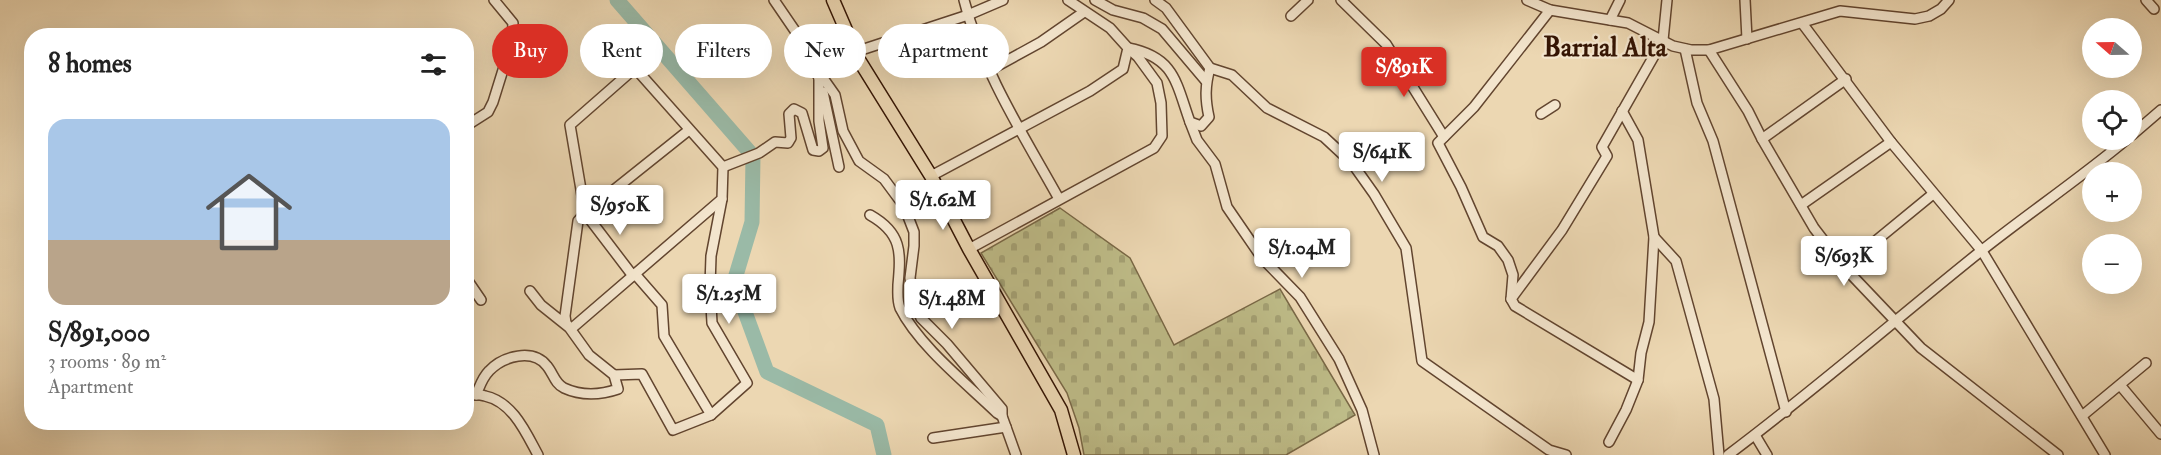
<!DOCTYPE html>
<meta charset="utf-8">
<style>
:root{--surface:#fff;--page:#f2f2f2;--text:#222;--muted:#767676;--line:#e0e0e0;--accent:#d93025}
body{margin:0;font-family:"IM FELL Double Pica",serif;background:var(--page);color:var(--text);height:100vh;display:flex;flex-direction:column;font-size:22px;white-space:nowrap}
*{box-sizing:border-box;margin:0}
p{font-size:20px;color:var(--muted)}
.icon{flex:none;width:33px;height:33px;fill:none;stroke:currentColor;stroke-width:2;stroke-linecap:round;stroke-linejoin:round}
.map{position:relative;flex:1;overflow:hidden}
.sheet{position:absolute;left:24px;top:28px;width:450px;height:402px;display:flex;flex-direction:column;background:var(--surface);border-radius:24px;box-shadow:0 6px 24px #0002}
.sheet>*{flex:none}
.banner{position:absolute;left:492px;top:24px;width:570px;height:54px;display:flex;gap:12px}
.needle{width:39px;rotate:290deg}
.controls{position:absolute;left:2082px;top:18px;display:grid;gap:12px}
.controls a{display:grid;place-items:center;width:60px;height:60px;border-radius:50%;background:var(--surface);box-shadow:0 6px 24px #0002;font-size:30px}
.price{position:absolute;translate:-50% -51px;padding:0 14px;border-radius:6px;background:#fff;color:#222;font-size:20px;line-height:39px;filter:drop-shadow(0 2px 3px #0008)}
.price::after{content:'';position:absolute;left:50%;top:36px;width:18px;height:14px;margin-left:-9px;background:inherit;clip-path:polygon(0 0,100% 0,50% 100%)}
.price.on{background:var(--accent);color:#fff}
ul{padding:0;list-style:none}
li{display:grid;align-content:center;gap:12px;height:318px;padding:0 24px}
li+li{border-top:2px solid var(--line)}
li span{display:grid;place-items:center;height:186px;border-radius:18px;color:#555}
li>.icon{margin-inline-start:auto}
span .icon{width:108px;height:108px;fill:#fffc;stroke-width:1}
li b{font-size:26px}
h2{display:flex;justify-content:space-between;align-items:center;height:72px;padding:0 24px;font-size:26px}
.pill{padding:0 21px;border-radius:27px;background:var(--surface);box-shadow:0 6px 24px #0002;font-size:21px;line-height:54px}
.pill.on{background:var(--accent);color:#fff}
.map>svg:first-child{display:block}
</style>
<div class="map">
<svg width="2161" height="455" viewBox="0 0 2161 455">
<defs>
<pattern id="cemetery-stones" width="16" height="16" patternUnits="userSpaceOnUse" patternTransform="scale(1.5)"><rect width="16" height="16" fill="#bebc88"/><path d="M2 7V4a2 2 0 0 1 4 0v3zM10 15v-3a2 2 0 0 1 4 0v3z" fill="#a4a174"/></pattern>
</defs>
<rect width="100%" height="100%" fill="#ecd7b2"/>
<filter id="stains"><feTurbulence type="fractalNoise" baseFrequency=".00333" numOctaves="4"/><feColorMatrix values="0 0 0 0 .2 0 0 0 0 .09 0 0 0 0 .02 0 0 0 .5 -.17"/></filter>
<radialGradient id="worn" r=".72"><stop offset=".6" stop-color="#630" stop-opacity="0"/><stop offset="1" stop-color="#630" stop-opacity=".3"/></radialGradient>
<!-- cemetery -->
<path fill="url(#cemetery-stones)" stroke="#796846" stroke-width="1.5" d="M1060 208 1130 258 1174 345 1280 289 1355 415 1286 455H1084L1079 428 1067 393 981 253Z"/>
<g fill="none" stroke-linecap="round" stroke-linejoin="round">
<!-- river -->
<path stroke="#9abaa7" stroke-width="15" d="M617 0 753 156 752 222 734 282 767 372 877 425 884 455"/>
<!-- minor casing -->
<g stroke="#62452f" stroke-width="12">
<g id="minor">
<path d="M964 0C982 71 1024 136 1059 199"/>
<path d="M1095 0 1113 10 1143 18 1162 29 1206 81"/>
<path d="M1155 0 1166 8 1210 68"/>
<path d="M1341 0 1386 44 1444 137"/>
<path d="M1527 0 1550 10 1628 23 1673 46 1691 50H1709L1840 11 1915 19 1929 16 1941 9 1949 0"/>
<path d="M1745 0 1747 39"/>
<path d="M2146 0 2154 9"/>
<path d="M1550 10 1474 107 1438 143 1461 187 1483 237 1498 246 1508 260 1513 275 1511 299 1515 306 1638 380"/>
<path d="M1291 16 1308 0"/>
<path d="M1610 20 1620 0"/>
<path d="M1802 23 1891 142 1982 251 2105 455"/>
<path d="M1128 48C1175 57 1176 83 1190 122L1201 126 1209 117C1205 99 1205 86 1210 68L1232 75 1267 108 1324 137 1352 163 1374 194 1406 248 1422 361 1549 450 1566 455"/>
<path d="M1685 49 1697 103 1713 141 1786 412"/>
<path d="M1709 50 1748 111 1762 139 1814 228 1844 267 1921 348 2058 455"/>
<path d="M855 52 968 15 1003 0"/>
<path d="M990 70 1041 42 1084 12"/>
<path d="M819 78H823L835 95 843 131 859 161 884 179 904 206 914 232V246L910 278 913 298 921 318 947 344 1002 409V416"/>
<path d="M823 92 839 167"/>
<path d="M1541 114 1555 105"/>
<path d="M1190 122 1197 140 1215 164 1227 207 1262 258 1300 297 1339 359 1362 410 1374 455"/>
<path d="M466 126 488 112 493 102 512 41 513 23 494 0"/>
<path d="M2132 135 2161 110"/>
<path d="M1762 139 1846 79"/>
<path d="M723 167 759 153 775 142 788 143 791 138 789 114 794 109 802 113 813 150 819 151 823 148 819 121V78L802 41 774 0"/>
<path d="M931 176 1090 91 1123 69 1128 48 1110 28 1068 0"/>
<path d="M1801 205 1891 142"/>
<path d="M870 215C902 233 901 252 898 285 898 293 897 300 900 308 919 346 967 384 997 413L1002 416 1016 455"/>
<path d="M1654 237 1676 261 1714 399 1719 455"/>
<path d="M969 249 1154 148 1162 136 1161 103 1157 83 1138 57 1128 48"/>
<path d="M1844 267 1933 194"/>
<path d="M633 276 585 213 689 130"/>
<path d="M466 278 481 300"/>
<path d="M1511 299 1562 230 1607 156 1602 147 1663 40 1667 0"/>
<path d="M614 375 642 374 673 430 711 415 664 336 662 305 635 274"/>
<path d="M2120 385 2161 434"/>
<path d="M466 395C473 395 479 394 485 396 513 402 526 433 538 455"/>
<path d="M476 395C480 386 482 378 489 371 503 356 533 348 547 366 553 373 555 384 564 388 581 396 601 395 618 389L614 375 589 355 566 323 565 316 578 221 585 213 570 125 635 68 723 167 722 199 571 329 541 305 530 291"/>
<path d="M711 415 747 383 712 323 710 286 711 256 722 199"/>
<path d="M2082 416 2146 363"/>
<path d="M1755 435 1767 455"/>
<path d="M933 438 1006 427"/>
<path d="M1609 442 1626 410 1638 380 1641 353 1649 322 1654 237 1638 140 1622 111"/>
<path d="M1728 455C1815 390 1896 319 1981 251 2029 213 2079 179 2126 140"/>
</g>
</g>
<!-- major casing -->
<g stroke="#341403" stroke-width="15">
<path id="major" d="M833 0 859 60 931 176 969 249 1061 410 1074 455"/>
</g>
<!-- minor -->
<use href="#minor" stroke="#f3e5cd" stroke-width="9"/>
<!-- major -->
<use href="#major" stroke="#ecd7b2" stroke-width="12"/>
</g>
<g text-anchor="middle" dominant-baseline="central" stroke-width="4.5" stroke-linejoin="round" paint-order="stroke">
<!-- district labels -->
<g font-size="27" font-weight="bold" fill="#341403" stroke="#f3e5cd">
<text x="1605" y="47">Barrial Alta</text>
</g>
</g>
<rect width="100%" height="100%" filter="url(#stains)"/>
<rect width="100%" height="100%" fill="url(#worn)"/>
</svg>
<div class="controls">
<a><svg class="needle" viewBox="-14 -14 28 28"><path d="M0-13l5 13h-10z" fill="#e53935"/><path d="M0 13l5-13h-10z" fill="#767676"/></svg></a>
<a><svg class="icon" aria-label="locate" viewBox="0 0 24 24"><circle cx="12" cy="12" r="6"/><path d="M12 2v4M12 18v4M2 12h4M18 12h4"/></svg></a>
<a>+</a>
<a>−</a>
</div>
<b class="price on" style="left:1404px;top:98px">S/891K</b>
<b class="price" style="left:1382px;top:183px">S/641K</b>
<b class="price" style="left:943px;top:231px">S/1.62M</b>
<b class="price" style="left:620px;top:236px">S/950K</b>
<b class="price" style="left:1302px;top:279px">S/1.04M</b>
<b class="price" style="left:1844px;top:287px">S/693K</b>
<b class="price" style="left:729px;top:325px">S/1.25M</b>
<b class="price" style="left:952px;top:330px">S/1.48M</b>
<div class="banner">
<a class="pill on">Buy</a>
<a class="pill">Rent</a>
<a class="pill">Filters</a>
<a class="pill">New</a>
<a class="pill">Apartment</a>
</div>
<section class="sheet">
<h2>8 homes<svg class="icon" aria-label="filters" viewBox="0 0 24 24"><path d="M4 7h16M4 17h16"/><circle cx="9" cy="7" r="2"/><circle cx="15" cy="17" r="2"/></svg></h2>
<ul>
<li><span style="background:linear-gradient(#a9c7e8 65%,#b9a48a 0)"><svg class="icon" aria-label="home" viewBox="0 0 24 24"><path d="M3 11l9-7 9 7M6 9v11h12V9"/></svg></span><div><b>S/891,000</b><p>3 rooms · 89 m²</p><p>Apartment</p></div></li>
</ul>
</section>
</div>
